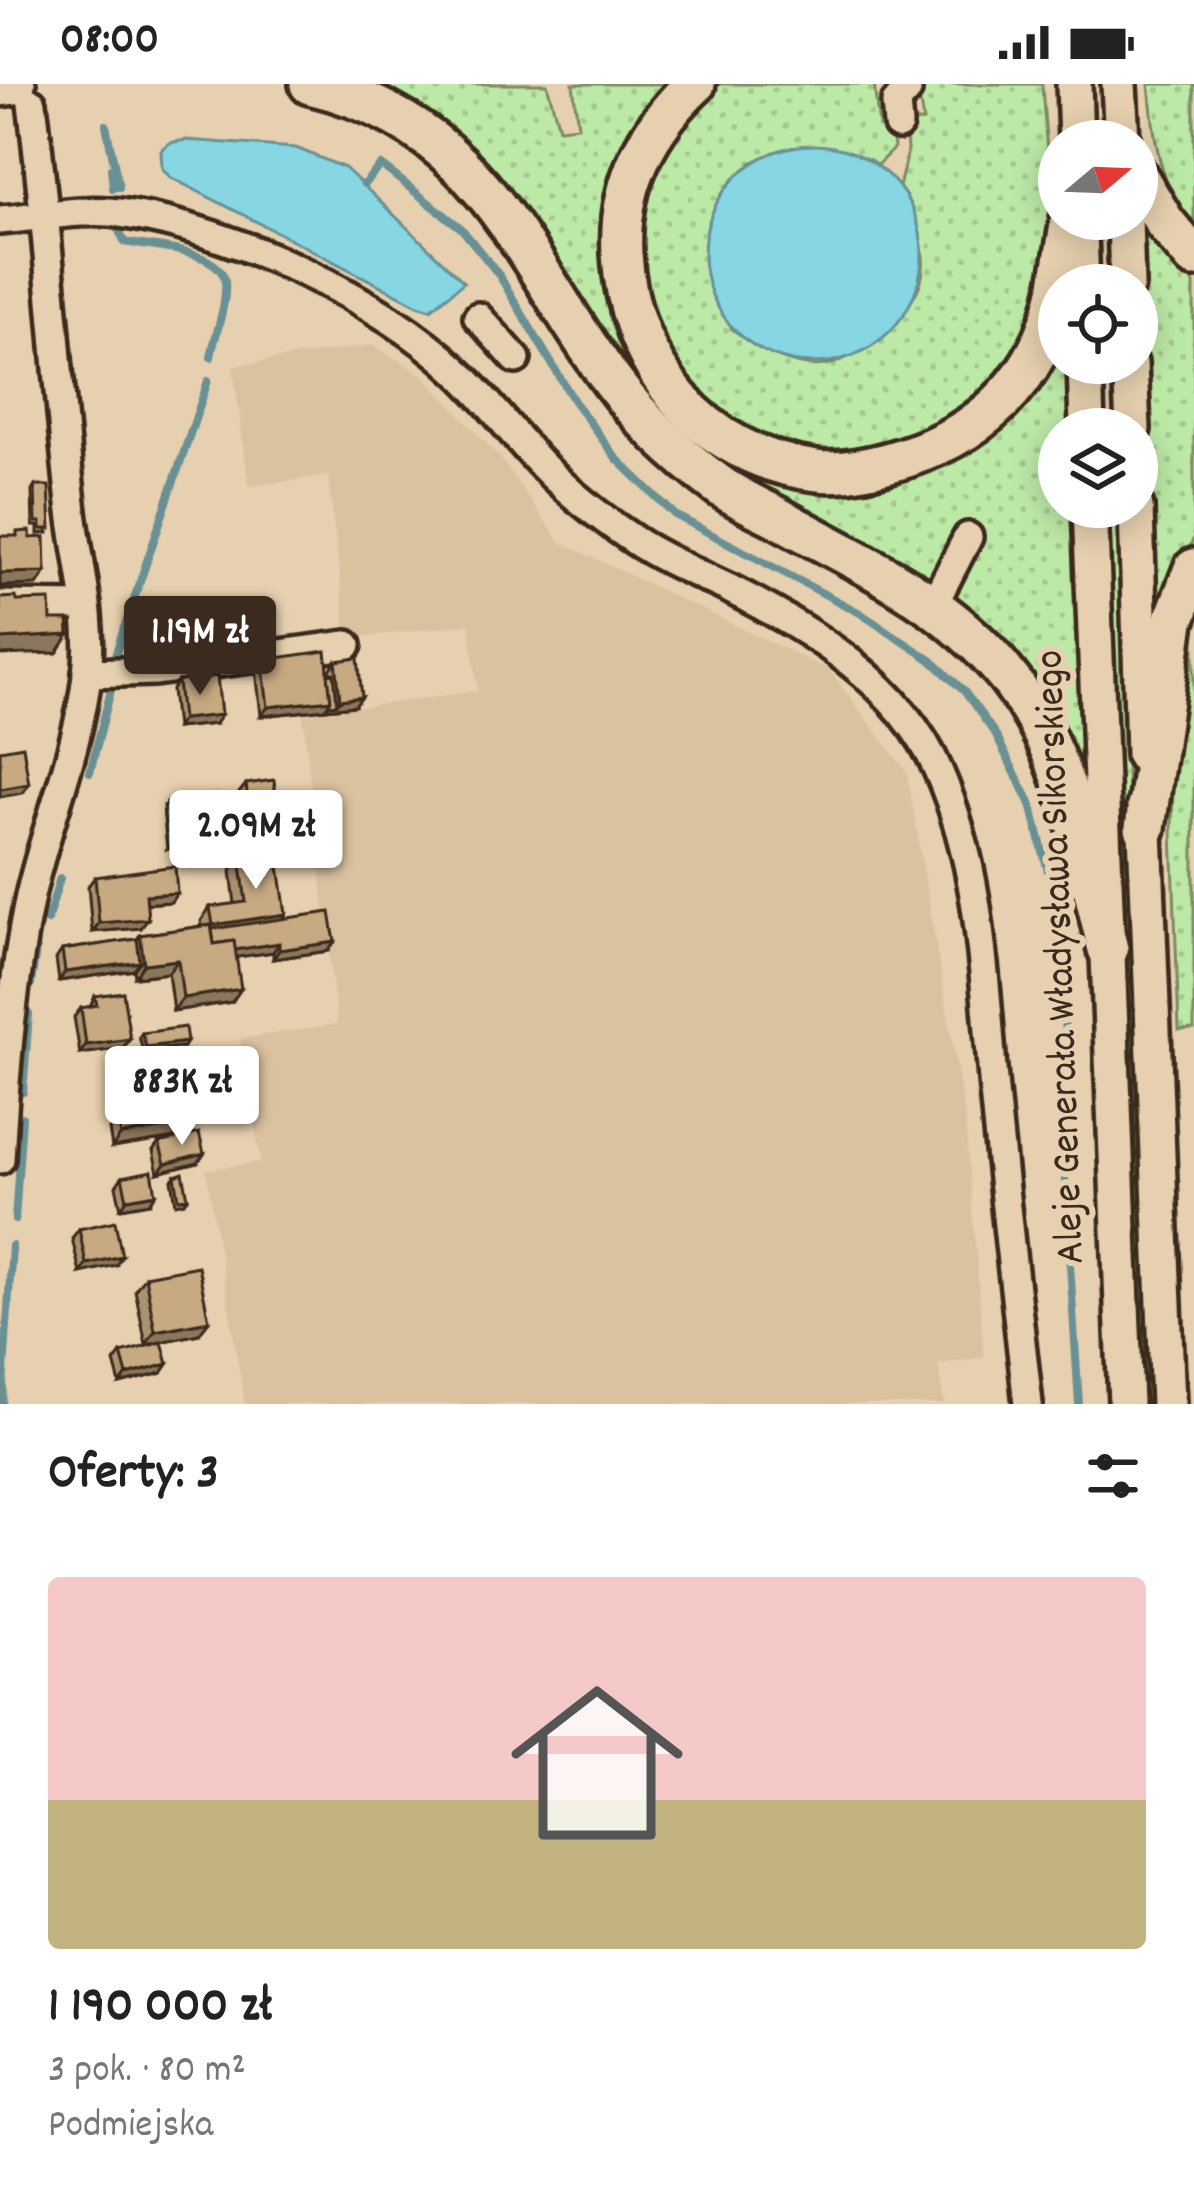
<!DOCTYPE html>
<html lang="pl">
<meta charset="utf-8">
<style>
:root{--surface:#fff;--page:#f2f2f2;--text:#222;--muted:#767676;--accent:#3b2a1e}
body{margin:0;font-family:Dekko,sans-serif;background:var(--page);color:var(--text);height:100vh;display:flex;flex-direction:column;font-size:45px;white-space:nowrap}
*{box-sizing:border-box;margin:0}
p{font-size:39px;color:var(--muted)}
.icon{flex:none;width:66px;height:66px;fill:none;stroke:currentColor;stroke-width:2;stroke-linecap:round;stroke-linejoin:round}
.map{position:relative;height:1320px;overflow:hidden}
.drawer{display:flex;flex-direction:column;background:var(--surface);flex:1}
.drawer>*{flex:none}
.needle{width:78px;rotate:71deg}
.buttons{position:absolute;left:1038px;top:36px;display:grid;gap:24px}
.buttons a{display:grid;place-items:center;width:120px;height:120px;border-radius:50%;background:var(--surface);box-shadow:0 6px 30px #0003;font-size:60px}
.price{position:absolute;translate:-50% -102px;padding:0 27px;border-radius:12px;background:#fff;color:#222;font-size:39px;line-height:78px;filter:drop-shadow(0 3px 6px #0008)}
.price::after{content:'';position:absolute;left:50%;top:72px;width:36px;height:27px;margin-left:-18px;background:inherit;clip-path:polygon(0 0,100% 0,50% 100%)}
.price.active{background:var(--accent);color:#fff}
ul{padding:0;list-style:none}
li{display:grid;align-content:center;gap:24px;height:636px;padding:0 48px}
li span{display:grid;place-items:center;height:372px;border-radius:12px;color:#555}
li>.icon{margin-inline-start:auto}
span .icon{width:216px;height:216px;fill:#fffc;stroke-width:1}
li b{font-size:51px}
h2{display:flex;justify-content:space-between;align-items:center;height:144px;padding:0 48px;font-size:51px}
.status{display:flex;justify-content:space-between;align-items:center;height:84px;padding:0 60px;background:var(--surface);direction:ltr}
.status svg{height:33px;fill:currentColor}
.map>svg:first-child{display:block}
</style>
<div class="status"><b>08:00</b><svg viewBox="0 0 49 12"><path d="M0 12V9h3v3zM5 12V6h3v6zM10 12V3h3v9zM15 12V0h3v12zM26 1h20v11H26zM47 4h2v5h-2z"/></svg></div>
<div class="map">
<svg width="1194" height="1320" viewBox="0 0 1194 1320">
<defs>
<pattern id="grass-dots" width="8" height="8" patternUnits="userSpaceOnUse" patternTransform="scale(3)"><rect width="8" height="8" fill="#bde9a6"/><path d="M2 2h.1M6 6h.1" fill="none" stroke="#a3c88e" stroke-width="1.8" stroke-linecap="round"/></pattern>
</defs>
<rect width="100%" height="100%" fill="#e6d0af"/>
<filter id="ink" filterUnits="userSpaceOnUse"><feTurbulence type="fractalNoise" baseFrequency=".00833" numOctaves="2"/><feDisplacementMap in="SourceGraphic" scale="24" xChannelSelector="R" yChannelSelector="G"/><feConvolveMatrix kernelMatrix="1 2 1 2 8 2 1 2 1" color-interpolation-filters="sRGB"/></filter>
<g filter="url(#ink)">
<!-- built -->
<path fill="#dac29f" d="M373 261 422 290 501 375 560 458 829 586 907 688 965 1034 984 1273 938 1281 944 1320H245L206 1086 261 1078 240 955 337 940 303 631 478 607 469 540 347 555 328 392 249 402 233 282Z"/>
<!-- grass -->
<g fill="url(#grass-dots)" stroke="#7c8a62" stroke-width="3">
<path d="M347 0H547L559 44 578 42 573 0H669L639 33 622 63 603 123 601 154 606 210 626 266 683 338 881 398 1059 246V279H1070L1073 345H1059V423H1076L1090 743 991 549 934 492 927 497 755 409 641 316 525 141Z"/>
<path d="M720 0H874L879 43 891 42 894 64 877 81 870 76C817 62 803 53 751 79L731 244C760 268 812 297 849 272 862 264 872 251 883 241 892 233 904 225 911 216 936 185 918 132 899 103L907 70 906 40 923 37 917 0H1042C1046 74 1060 156 1038 227 1022 276 995 304 953 331 825 412 674 357 646 203 641 177 634 148 640 122 649 77 682 40 711 6Z"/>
<path d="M1149 0H1194V151C1159 97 1155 63 1149 0Z"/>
<path d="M1137 119 1174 179 1194 199V454L1168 510 1154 565Z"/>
<path d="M1106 423H1117L1151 1320H1141Z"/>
<path d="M1194 533V945L1179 946 1172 746 1175 632Z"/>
</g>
<!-- water -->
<g fill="#87d6e4" stroke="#699195" stroke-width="3">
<path d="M186 56 296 64 345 84 464 198 431 225 418 221 170 93 162 84 161 66 169 59Z"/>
<circle cx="813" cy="170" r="109"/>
</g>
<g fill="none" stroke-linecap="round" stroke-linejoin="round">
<!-- stream -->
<g stroke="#699195" stroke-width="8">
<path d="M106 41 119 103"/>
<path d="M111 84 113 104"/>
<path d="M364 100 381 81 461 144 499 191 574 317 616 374 675 431 860 529 931 576 964 607 995 650 1031 720 1052 803 1066 959 1065 1103 1079 1320"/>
<path d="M119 147 125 158C151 164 222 165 225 198 227 221 215 250 211 273"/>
<path d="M115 571 208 297"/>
<path d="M90 688 111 606"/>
<path d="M47 837 60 794"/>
<path d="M31 900 36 866"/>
<path d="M23 1008 29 930"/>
<path d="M15 1136 22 1033"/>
<path d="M2 1320 12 1162"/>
</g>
<!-- minor casing -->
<g stroke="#3b2a1e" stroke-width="36">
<g id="minor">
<path d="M898 41 896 19 907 7 906 0"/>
<path d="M0 136C42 133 84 123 126 130 232 146 380 214 458 288 489 317 513 351 543 382 570 410 601 434 634 456 664 476 697 489 730 505 810 545 901 600 938 686 981 783 984 891 993 996 1003 1104 1016 1212 1028 1320"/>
<path d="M478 233 516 275"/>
<path d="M0 521 85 522"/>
<path d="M933 521 968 453"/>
<path d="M87 589 154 587 347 561"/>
<path d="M0 1075C5 986 12 899 30 812 47 738 78 667 87 591 94 534 77 475 71 419 56 285 49 152 32 19"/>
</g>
</g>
<!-- major casing -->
<g stroke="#3b2a1e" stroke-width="42">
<g id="major">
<path d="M1074 0 1076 57"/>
<path d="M1119 0 1122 57"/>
<path d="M1125 135 1127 201"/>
<path d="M1080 149 1082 201"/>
<path d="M1085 279 1087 345"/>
<path d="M1130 279 1133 345"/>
<path d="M1090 423 1126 1320"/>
<path d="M1136 423 1143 671"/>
<path d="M1144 722 1168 1320"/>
</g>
</g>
<!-- highway casing -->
<g stroke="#3b2a1e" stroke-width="48">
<g id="highway">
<path d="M310 0C485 42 518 170 612 297 639 334 678 371 716 399 734 413 758 423 779 434 865 482 954 519 1014 601 1070 678 1085 775 1108 865"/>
<path d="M695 0C646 46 618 101 622 169 628 281 702 373 817 387 840 390 868 384 890 378 979 354 1039 299 1059 207"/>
<path d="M0 2 15 0"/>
<path d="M1137 92 1165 139 1194 173"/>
<path d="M1060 201 1071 135"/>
<path d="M1145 744 1174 537 1194 485"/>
</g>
</g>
<!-- minor -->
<use href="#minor" stroke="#e6d0af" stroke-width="27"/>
<!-- major -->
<use href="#major" stroke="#e6d0af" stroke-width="33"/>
<!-- highway -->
<use href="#highway" stroke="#e6d0af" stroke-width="39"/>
</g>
<!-- wall -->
<g fill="#ab9270" stroke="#3b2a1e" stroke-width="3">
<path d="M35 402 48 449 38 450V442H33L32 407Z"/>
<path d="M262 576 328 590H330V586L336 577 355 622 261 632 256 585Z"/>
<path d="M178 597 215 640 176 644 172 606Z"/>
<path d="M246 700 280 754 274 763 246 766 239 709Z"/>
<path d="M169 716 221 750 215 759 167 765 163 724Z"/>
<path d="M240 774 283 835 328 867 273 875V868L236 873 232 918 173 927 168 889 135 893 134 886 59 897 56 875 62 866 137 855 140 851 202 842 201 837 210 823 235 820 231 787Z"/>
<path d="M95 793 171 818 146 820 141 844 92 848 88 802Z"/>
<path d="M95 912 130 955 123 964 80 970 74 933 81 924 90 923Z"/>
<path d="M142 949 184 963 143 967 139 953Z"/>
<path d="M135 999 193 1023 187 1024 190 1040 181 1053 112 1064 109 1045 118 1032 128 1030 125 1012Z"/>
<path d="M159 1059 204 1070 198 1079 158 1089 153 1067Z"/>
<path d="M175 1092 188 1114 185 1118 176 1120 172 1096Z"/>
<path d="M122 1093 150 1119 121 1124 116 1102Z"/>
<path d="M79 1145 116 1181 80 1189 72 1154Z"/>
<path d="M145 1192 199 1250 146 1261 135 1206Z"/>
<path d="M121 1269 168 1280 162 1289 120 1300 114 1278Z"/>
</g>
<!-- shaded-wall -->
<g fill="#8b775b" stroke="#3b2a1e" stroke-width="3">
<path d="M46 488 37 501 0 502V489Z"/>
<path d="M69 551 57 569 0 571V555Z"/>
<path d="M362 613 355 622 325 625 328 621 337 620 340 616Z"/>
<path d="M331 616 325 625 261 632 268 623Z"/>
<path d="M221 631 215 640 176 644 182 635Z"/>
<path d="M29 700 23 709 0 713V705Z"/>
<path d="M221 750 215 759 167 765 173 756Z"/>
<path d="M280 754 274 763 246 766 252 757Z"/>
<path d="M177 809 171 818 139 820 146 811Z"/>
<path d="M286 830 277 844 208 847 213 841Z"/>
<path d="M148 835 141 844 92 848 99 839Z"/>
<path d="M335 858 328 867 273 875 279 866Z"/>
<path d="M279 859 273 868 225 875 232 866Z"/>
<path d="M178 876 168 889 135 893 144 880Z"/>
<path d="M140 878 134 886 59 897 65 888Z"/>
<path d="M241 905 232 918 173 927 183 914Z"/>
<path d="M130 955 123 964 80 970 86 961Z"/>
<path d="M187 958 184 963 143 967 146 963Z"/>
<path d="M202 1009 193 1023 176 1025 185 1012Z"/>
<path d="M190 1040 181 1053 112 1064 121 1051Z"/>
<path d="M204 1070 198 1079 158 1089 165 1080Z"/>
<path d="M156 1110 150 1119 121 1124 127 1115Z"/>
<path d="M122 1172 116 1181 80 1189 86 1180Z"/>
<path d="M209 1237 199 1250 146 1261 155 1247Z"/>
<path d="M168 1280 162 1289 120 1300 127 1291Z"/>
</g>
<!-- building -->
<g fill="#c7aa82" stroke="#3b2a1e" stroke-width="3">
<path d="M35 402H49L51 445H41V438H36Z"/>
<path d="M30 447V454L45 453 46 488 0 489V452H17V448Z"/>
<path d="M16 513 17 517 50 516 51 536H68L69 551 0 555V514Z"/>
<path d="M326 567 331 616 268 623 262 576Z"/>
<path d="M358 574 362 613 340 616 336 577Z"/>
<path d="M334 589 337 620 328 621 331 616 328 590Z"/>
<path d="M217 592 221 631 182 635 178 597Z"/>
<path d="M23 662 29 700 0 705V666Z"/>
<path d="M274 696 280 754 252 757 246 700Z"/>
<path d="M216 711 221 750 173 756 169 716Z"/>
<path d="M277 769 286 830 213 841 210 823 246 818 240 774Z"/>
<path d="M175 782 177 809 146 811 148 835 99 839 95 793Z"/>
<path d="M330 828 335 858 279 866V859L235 866 234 857 214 860 212 845Z"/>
<path d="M211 841 214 860 234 857 241 905 183 914 178 876 144 880 140 851Z"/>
<path d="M137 855 140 878 65 888 62 866Z"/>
<path d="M123 908 130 955 86 961 81 924 97 921 95 912Z"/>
<path d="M185 943 187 958 146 963 142 949Z"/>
<path d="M199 988 202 1009 185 1012 190 1040 121 1051 118 1032 139 1029 135 999Z"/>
<path d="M199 1049 204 1070 165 1080 159 1059Z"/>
<path d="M152 1087 156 1110 127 1115 122 1093Z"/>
<path d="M183 1089 188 1114 179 1115 175 1092Z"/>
<path d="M115 1137 122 1172 86 1180 79 1145Z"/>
<path d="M198 1182 209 1237 155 1247 145 1192Z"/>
<path d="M162 1258 168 1280 127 1291 121 1269Z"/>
</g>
</g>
<g text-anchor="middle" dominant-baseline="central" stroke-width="12" stroke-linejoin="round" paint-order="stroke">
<!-- street labels -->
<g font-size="42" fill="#3b2a1e" stroke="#e6d0af">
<text transform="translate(1063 873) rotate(-92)">Aleje Generała Władysława Sikorskiego</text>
</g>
</g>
</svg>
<div class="buttons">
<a><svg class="needle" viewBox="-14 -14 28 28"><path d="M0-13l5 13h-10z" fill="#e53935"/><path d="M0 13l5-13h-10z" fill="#767676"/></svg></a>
<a><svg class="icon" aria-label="locate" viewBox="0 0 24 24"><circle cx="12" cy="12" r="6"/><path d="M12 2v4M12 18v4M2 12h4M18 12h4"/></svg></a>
<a><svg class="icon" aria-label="layers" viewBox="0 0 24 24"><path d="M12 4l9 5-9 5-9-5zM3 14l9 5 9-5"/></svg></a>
</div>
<b class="price active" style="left:200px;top:614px">1.19M zł</b>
<b class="price" style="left:256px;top:808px">2.09M zł</b>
<b class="price" style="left:182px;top:1064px">883K zł</b>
</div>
<section class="drawer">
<h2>Oferty: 3<svg class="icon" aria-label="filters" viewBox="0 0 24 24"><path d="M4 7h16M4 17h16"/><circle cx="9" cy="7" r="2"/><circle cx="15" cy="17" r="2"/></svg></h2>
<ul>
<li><span style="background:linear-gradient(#f6c9c9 60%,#c2b280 0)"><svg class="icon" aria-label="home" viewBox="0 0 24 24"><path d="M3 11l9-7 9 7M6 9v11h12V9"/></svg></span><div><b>1 190 000 zł</b><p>3 pok. · 80 m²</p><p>Podmiejska</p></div></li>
</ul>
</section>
